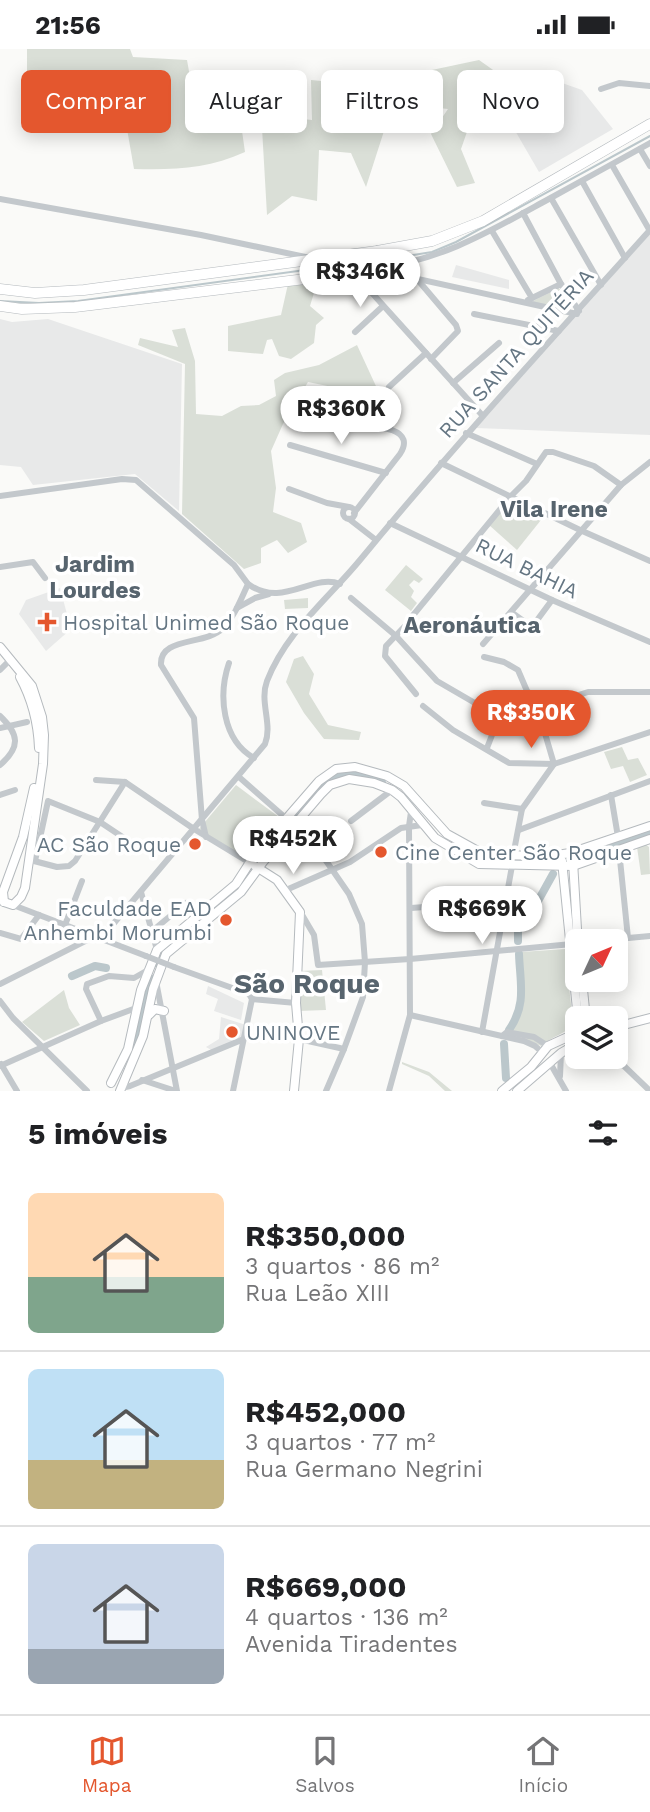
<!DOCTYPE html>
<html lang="pt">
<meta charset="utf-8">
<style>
:root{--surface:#fff;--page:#f6f6f6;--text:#202124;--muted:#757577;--line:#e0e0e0;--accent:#e4572e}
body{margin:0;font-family:"Work Sans",sans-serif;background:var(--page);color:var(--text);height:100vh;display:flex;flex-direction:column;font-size:26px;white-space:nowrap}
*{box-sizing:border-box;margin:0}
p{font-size:23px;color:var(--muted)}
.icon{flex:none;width:38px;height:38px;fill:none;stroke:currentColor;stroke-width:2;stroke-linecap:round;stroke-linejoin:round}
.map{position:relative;height:1042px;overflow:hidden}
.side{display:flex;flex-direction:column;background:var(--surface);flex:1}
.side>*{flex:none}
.top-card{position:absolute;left:21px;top:21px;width:609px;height:63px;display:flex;gap:14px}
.needle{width:46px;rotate:46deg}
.tools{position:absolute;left:565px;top:880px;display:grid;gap:14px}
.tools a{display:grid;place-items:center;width:63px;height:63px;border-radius:10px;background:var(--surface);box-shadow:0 4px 18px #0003;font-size:35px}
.price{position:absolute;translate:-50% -60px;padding:0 16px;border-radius:24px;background:#fff;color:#222;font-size:23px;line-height:46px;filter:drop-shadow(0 2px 4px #0008)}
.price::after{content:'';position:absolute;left:50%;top:42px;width:21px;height:16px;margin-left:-10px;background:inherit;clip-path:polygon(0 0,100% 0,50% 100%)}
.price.on{background:var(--accent);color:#fff}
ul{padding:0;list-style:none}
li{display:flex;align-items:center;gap:21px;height:175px;padding:0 28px}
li+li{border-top:2px solid var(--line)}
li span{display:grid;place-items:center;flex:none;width:196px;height:140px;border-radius:10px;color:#555}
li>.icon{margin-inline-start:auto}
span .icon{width:84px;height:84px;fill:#fffc;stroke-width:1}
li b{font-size:30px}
h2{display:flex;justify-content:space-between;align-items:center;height:84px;padding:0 28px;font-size:30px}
.chip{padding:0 24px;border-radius:10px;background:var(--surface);box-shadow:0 4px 18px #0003;font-size:24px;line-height:63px}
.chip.on{background:var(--accent);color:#fff}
.status{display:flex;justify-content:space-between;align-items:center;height:49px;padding:0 35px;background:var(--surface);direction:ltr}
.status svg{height:19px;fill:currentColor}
.tabs{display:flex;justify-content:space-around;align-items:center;height:98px;border-top:2px solid var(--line);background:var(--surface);font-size:19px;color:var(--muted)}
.tabs a{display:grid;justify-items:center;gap:4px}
.tabs .on{color:var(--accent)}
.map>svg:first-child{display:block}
</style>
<div class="status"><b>21:56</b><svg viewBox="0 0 49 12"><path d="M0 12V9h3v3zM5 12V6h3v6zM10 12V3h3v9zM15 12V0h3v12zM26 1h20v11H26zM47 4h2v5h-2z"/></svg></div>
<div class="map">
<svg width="650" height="1042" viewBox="0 0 650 1042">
<rect width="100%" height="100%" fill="#fafaf8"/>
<!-- built -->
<g fill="#e8e9e9">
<path d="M562 34 582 41 613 80 539 123 506 66Z"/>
<path d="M650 185V386L476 379Z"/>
<path d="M456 216 509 231V240L452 228Z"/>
<path d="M0 270 12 273 48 270 182 315 179 462 135 425 33 436 21 418 0 416Z"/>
<path d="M60 539 71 580 46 602 19 565 26 551Z"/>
<path d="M208 937 244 954 241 971 214 962 218 950 206 945Z"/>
<path d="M221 968 246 976 244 990 213 1002 206 998 219 990Z"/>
</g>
<!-- green -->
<g fill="#dadfd7">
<path d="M27 0H130L133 8 187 11 191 34 226 43 241 75 245 103C208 120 174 121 134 120L123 57 109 54 105 72 56 55 52 42 27 26Z"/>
<path d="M479 11 503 28 488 65 468 80 461 100 475 134 457 138 431 85 448 60 393 54 366 138 351 104 319 101 317 152 292 147 267 166 262 79 290 41 294 69 312 71 311 31 361 36Z"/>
<path d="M317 234 310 257 324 269 316 276 314 294 291 310 279 307 272 290 267 291 263 305 228 302V277L281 266 288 235Z"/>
<path d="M559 239 571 261 533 254V252Z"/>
<path d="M185 279 195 312 196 365 222 367 241 357 259 356 276 347 274 331 285 324 319 316 357 296 381 348 308 333 283 375 271 402 276 439 273 463 301 474 307 493 288 504 277 491 261 499V514L244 520 182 465 185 315 138 296 140 289 178 298 172 281Z"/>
<path d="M511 449 545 466 517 501 489 476Z"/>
<path d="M406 516 423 530 419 534 414 531 409 536 414 542 411 548 417 554 411 562 385 541Z"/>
<path d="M308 549V559L285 560 284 551Z"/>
<path d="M303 607 314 625 309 645 328 676 361 683 359 691 324 690 304 664 286 633 294 610Z"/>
<path d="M622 698 628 711 638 709 647 726 630 733 623 717 611 720 604 703Z"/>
<path d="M236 736 279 768 245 809 199 780Z"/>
<path d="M645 795 649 798 650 825 641 826 637 798Z"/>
<path d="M565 900 573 974 577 975C565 984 553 987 541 997L509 983C529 955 523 936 521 903Z"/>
<path d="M322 921 326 961 298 962 299 922Z"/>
<path d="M64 941 69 959 80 976 44 992 22 973Z"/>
<path d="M402 1013 429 1023 452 1042H445L429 1027 402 1015Z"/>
</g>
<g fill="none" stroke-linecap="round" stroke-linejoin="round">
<!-- stream -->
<g stroke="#bbc7cb" stroke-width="2">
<path d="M382 211 432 203 456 193 650 87"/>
<path d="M0 252 39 254 78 252 371 212"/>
</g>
<!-- river -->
<g stroke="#bbc7cb" stroke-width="8">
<path d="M294 767C322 736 337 714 382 734"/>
<path d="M594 805 650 785"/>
<path d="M257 811 286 777"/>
<path d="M518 892V872L524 862 538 852 553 825"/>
<path d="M156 914 167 897 229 848"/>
<path d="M72 927 95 917 106 919"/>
<path d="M509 981C527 955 520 934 519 905"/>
<path d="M504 995 506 1029"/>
<path d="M131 1001 150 929"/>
</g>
<!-- major casing -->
<g stroke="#b5babe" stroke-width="10">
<g id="major">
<path d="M0 598 32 637 42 668 44 686 43 715 25 839 21 848 13 856 4 853"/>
<path d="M20 628C32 650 38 673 39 699"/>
<path d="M562 812 578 970"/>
<path d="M573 812 578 897"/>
<path d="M255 817 277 831 300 863 296 954 299 990 294 1042"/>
<path d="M4 853 3 843 23 788 34 739"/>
<path d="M582 931 586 970"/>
<path d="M149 966 155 960 164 962"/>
<path d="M616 978 650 969"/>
<path d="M111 1034 128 1000 141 941 157 901 236 835 254 807 319 732 336 720 355 718 387 727 404 737 447 785 485 806 550 807 570 804 650 777"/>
<path d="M120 1042 143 987 153 940 166 905 241 843 263 813 321 745 330 736 349 730 374 734 392 741 401 748 435 789 479 815 573 817 650 790"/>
<path d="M502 1042 531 1018 548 997 572 986 578 978"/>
<path d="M517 1042 561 1004 578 994"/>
</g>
</g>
<!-- highway casing -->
<g stroke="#b4b9bd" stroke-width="11">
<g id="highway">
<path d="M0 240 35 244 84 241 377 202 432 192 483 172 650 75"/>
<path d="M0 257 22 260 75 258 354 224 374 218 378 209 377 202"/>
</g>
</g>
<!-- minor -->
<g stroke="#c3c8cc" stroke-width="6">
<path d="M601 40 619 34 650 37"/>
<path d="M640 100 650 117"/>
<path d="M612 116 650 182"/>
<path d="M582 132 625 209"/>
<path d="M551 149 601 236"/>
<path d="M0 150 201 186 310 209"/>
<path d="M523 164 561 235 579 262"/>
<path d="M492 182 532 249"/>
<path d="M373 220C442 211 487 184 547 151 581 132 616 113 650 94"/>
<path d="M377 221 577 265"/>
<path d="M354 224 482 366"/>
<path d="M417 230 456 276 458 282 431 310"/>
<path d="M528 251 561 235"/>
<path d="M474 265 559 282"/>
<path d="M355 283 383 257"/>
<path d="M453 334 499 294"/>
<path d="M389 338 426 304"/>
<path d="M314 341 311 355 315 360 392 381C405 386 407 394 400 405L354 464"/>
<path d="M466 384 537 415"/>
<path d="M290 396 386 424"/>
<path d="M441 414 580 481 650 512"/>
<path d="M289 440 327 454 349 458"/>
<path d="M0 447 122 430 136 431 234 516 248 535C241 550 235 567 223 579 206 597 159 587 161 616L194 669 202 771 206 788"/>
<circle cx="349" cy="464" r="6"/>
<path d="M349 470 376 491"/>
<path d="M390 474 552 551 650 593"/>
<path d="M0 518 33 513 45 529"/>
<path d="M248 535C283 560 312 524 340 535"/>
<path d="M351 549 396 587 437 632 499 668 487 699"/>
<path d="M237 559 255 549 269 545"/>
<path d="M511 563 540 584"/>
<path d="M410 570 511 447 526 432 546 403H553L594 417 621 436"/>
<path d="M404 578 386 597 385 607 416 645"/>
<path d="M532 578 552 551"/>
<path d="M483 595 621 436 650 413"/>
<path d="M484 608 504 613 518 621 527 642 546 657"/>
<path d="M229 614C218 646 222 691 254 709"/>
<path d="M0 621 11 610"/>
<path d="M423 657 453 681 509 714 554 715 650 683"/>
<path d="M0 667C19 685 21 698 0 716"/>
<path d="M0 679 27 673"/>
<path d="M554 715 539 664 544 657 588 643H650"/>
<path d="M239 728 313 793 349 845 362 875 365 913 363 948 344 1000 326 1042"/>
<path d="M96 731 125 733 194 780 250 814"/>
<path d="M0 746 15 741"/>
<path d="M611 746 618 788"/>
<path d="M484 754 522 760"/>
<path d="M351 772 392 741"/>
<path d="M519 781 650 732"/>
<path d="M619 801 628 889"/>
<path d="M513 807 522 760 554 715"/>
<path d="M34 812 57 818 69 817 75 812 125 733"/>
<path d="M35 812 48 752 100 773 130 793"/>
<path d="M286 841 350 813 401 779 422 776"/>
<path d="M141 843 157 901"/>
<path d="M13 856 146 907"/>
<path d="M411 859 505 852"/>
<path d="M301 864 314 886 318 916 410 910 572 895"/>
<path d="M65 876 82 832"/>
<path d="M151 883 186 854 197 866"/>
<path d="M0 884 21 890 39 866"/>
<path d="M596 892 650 887"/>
<path d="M174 918 249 945 252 950 296 954"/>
<path d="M156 932 177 1042"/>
<path d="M0 935 109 880 265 695C273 675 259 653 267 632 286 583 327 551 360 511 453 398 552 290 650 181"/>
<path d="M0 952 13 969 87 1042"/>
<path d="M410 966 524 992 535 997 542 1003"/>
<path d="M101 972 86 940 87 935 109 927 134 929 148 921"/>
<path d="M482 983 512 817"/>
<path d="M502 987 507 983 534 988 548 997"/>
<path d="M299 990 344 1000"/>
<path d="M603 1008 624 1017 650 1042"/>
<path d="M550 1014 566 1042"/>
<path d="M1 1015 17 1042"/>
<path d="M0 1017 101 972 136 959"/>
<path d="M560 1027 561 1004"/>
<path d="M142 1031 176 1042"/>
<path d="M121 1039 130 1037 244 990"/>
<path d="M233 1042 252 950"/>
<path d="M389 1042 410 966 409 777 411 763"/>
</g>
<!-- major -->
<use href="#major" stroke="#fff" stroke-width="8"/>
<!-- highway -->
<use href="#highway" stroke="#fff" stroke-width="10"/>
<!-- minor-bridge -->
<path stroke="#c3c8cc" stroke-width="6" d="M146 907 174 918"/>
</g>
<!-- markers -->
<g fill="#e4572e" stroke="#fff" stroke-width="2.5">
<path d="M43.5 562.5h7v7h7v7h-7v7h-7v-7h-7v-7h7z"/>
<circle cx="195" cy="795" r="7"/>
<circle cx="381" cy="803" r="7"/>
<circle cx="226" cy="871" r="7"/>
<circle cx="232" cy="983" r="7"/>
</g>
<g text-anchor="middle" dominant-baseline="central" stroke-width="7" stroke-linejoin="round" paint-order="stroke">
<!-- street labels -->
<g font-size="21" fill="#657683" stroke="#fff">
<text transform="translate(516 304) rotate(-48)">RUA SANTA QUITÉRIA</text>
<text transform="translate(527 519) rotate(26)">RUA BAHIA</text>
</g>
<!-- poi labels -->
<g font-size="21" fill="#657683" stroke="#fff" text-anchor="start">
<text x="63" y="573">Hospital Unimed São Roque</text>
<text x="181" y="795" text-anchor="end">AC São Roque</text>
<text x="395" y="803">Cine Center São Roque</text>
<text x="212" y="859" text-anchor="end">Faculdade EAD<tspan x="212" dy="24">Anhembi Morumbi</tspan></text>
<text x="246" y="983">UNINOVE</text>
</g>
<!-- neighbourhood labels -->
<g font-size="23" font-weight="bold" fill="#57646e" stroke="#fff">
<text x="554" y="460">Vila Irene</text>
<text x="95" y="515">Jardim<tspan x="95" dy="26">Lourdes</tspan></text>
<text x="472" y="576">Aeronáutica</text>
</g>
<!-- district labels -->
<g font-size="28" font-weight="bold" fill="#57646e" stroke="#fff">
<text x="307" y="934">São Roque</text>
</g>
</g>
</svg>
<div class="tools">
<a><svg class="needle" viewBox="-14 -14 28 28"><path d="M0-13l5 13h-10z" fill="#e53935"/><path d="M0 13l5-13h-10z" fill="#757577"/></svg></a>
<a><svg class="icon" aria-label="layers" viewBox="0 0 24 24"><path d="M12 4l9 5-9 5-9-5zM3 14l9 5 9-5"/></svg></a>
</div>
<b class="price" style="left:360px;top:260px">R$346K</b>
<b class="price" style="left:341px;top:397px">R$360K</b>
<b class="price on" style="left:531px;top:701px">R$350K</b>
<b class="price" style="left:293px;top:827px">R$452K</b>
<b class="price" style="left:482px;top:897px">R$669K</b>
<div class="top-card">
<a class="chip on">Comprar</a>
<a class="chip">Alugar</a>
<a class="chip">Filtros</a>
<a class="chip">Novo</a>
</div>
</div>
<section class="side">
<h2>5 imóveis<svg class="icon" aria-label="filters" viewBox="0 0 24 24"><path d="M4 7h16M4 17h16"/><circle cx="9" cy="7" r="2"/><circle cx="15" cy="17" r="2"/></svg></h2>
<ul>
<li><span style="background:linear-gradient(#ffd9b3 60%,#7fa58c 0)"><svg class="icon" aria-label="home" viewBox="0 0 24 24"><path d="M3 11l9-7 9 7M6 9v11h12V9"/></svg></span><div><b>R$350,000</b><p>3 quartos · 86 m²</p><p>Rua Leão XIII</p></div></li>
<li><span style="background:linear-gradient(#bfe0f5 65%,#c2b280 0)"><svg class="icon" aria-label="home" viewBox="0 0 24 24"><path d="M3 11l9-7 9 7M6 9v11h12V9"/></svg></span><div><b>R$452,000</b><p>3 quartos · 77 m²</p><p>Rua Germano Negrini</p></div></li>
<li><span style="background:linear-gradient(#c9d6e8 75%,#9aa5b1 0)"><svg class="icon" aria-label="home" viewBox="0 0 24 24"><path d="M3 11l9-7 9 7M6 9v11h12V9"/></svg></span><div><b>R$669,000</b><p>4 quartos · 136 m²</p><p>Avenida Tiradentes</p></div></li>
</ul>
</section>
<nav class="tabs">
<a class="on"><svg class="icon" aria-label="map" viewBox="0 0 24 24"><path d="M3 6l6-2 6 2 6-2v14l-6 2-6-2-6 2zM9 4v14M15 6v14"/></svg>Mapa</a>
<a><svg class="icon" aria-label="saved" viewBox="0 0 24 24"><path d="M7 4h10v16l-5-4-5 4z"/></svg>Salvos</a>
<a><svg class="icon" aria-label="home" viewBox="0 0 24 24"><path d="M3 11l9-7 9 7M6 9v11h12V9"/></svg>Início</a>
</nav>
